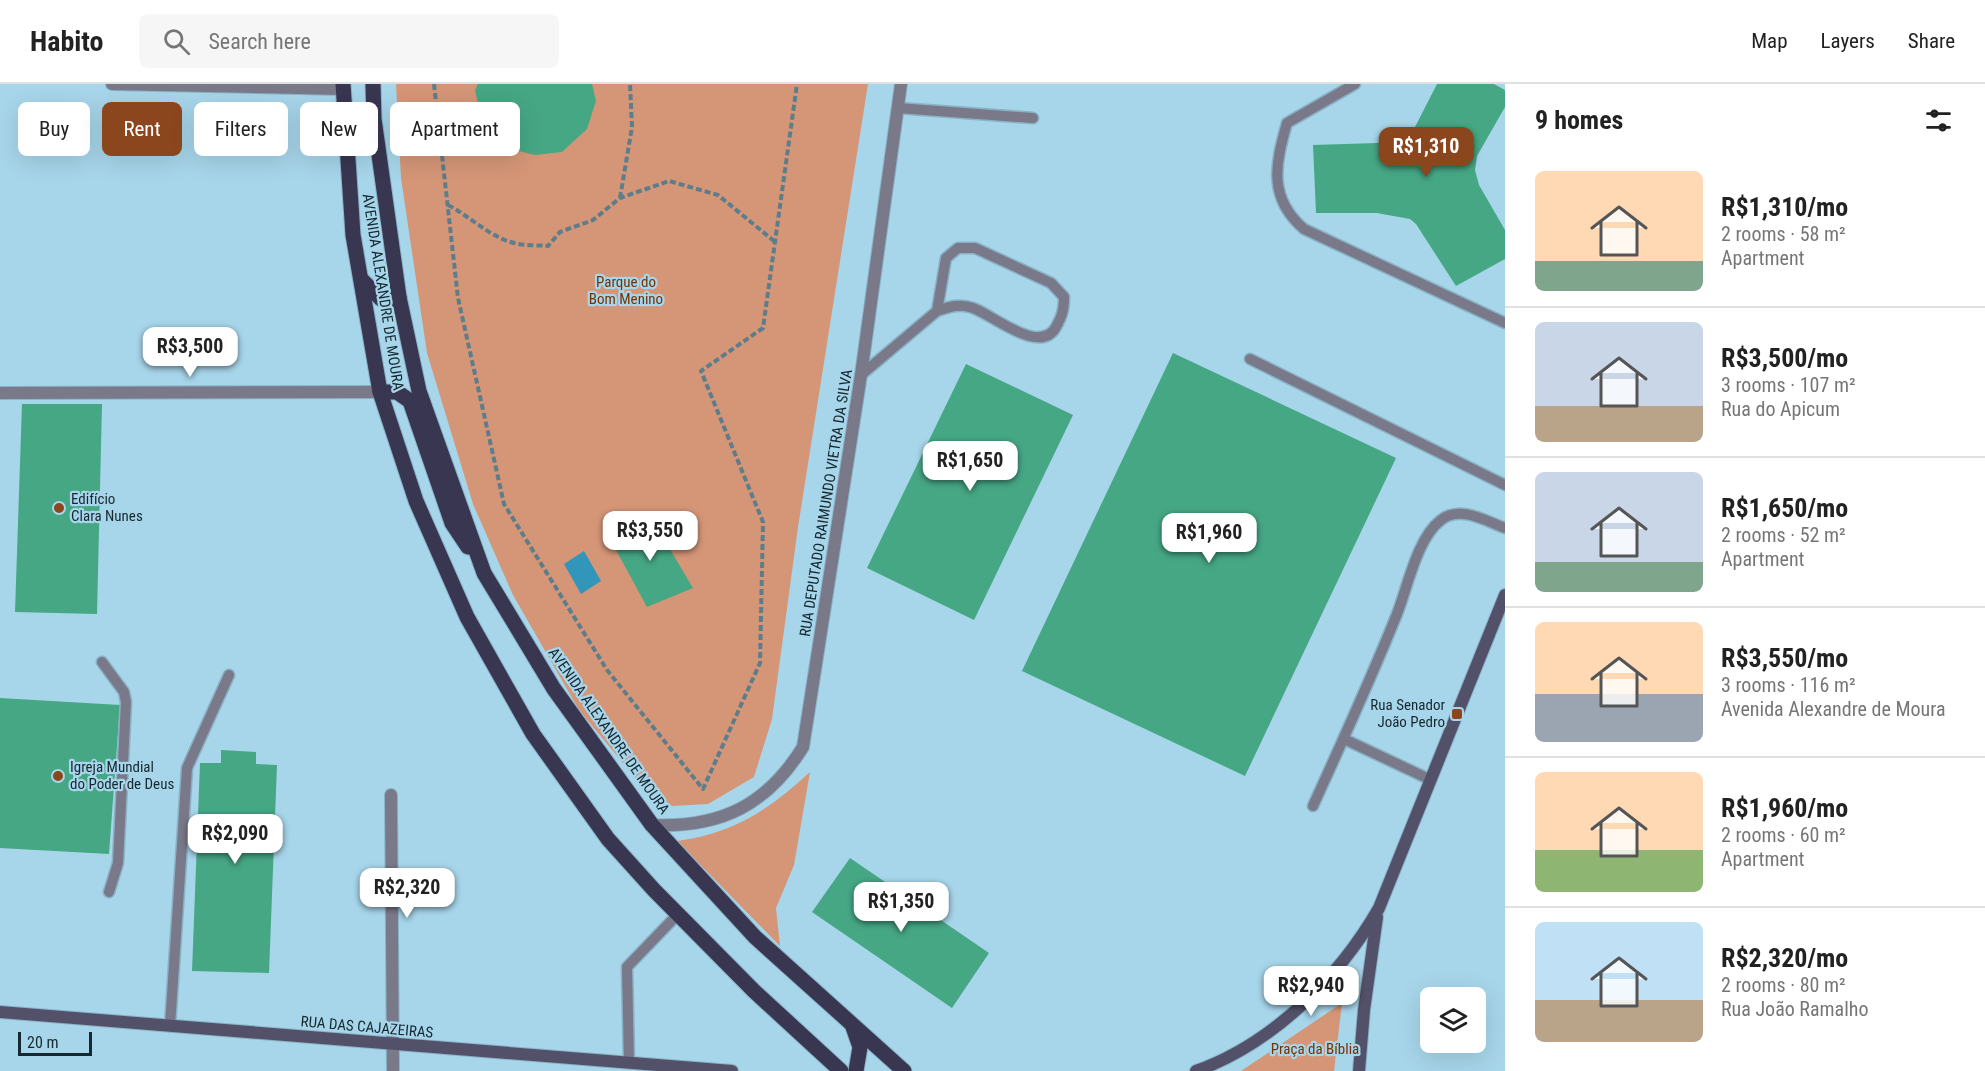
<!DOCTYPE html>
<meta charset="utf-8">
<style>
:root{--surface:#fff;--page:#f6f6f6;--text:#222;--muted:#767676;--line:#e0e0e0;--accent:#8b461e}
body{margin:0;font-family:"Roboto Condensed",sans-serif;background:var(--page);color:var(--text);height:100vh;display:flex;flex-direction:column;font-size:22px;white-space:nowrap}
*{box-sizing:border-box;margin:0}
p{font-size:20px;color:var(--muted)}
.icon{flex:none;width:33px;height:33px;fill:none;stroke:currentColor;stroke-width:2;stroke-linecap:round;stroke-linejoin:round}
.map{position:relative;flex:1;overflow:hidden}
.drawer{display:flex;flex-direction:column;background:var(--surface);width:480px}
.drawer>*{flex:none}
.guide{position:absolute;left:18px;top:18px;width:570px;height:54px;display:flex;gap:12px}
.tools{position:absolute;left:1420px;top:903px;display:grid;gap:12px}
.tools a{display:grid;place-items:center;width:66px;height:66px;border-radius:9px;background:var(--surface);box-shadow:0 6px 24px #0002;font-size:30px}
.scale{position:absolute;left:18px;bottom:15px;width:74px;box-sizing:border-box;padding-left:6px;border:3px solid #162830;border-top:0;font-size:16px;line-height:21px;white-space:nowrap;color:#162830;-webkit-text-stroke:4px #a7d5ea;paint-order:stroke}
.price{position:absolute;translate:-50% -51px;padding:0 14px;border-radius:12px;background:#fff;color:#222;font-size:20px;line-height:39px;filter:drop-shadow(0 2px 3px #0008)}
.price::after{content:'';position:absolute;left:50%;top:36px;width:18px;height:14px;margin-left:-9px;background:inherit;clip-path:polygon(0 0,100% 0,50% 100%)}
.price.selected{background:var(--accent);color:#fff}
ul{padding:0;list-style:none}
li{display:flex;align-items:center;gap:18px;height:150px;padding:0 30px}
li+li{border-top:2px solid var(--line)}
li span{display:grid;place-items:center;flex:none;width:168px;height:120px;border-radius:9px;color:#555}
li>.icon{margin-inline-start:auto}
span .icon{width:72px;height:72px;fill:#fffc;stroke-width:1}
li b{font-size:26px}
h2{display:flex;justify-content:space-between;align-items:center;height:72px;padding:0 30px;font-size:26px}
.pill{padding:0 21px;border-radius:9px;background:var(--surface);box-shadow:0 6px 24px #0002;font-size:21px;line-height:54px}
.pill.selected{background:var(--accent);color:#fff}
header{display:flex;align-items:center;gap:36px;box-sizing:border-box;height:84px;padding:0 30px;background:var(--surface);border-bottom:2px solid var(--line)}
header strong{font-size:28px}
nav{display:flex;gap:33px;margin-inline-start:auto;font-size:21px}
.search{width:420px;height:54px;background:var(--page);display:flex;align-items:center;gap:15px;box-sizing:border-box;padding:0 21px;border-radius:9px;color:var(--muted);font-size:22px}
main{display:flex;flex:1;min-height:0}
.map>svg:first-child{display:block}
</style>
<header>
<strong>Habito</strong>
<div class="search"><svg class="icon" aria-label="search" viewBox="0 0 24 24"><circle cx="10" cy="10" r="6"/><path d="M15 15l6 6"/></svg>Search here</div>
<nav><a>Map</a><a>Layers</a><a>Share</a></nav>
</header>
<main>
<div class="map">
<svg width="1505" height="987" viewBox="0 0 1505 987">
<rect width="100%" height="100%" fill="#a7d5ea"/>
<!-- green -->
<g fill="#d59677">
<path d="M396 0H868L798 443 772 635 754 693 708 720 672 722 637 696 579 626 513 511 473 420 427 269 401 94Z"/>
<path d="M810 688 794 781 776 824 780 862 677 757C733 750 770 725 810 688Z"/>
<path d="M1342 919 1334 987H1241Z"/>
</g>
<!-- water -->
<path fill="#3295ba" d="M584 467 601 497 581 510 564 480Z"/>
<!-- building -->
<g fill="#46a785">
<path d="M478 0H592L596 17 587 45 562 68 535 71 506 64 490 49 481 34 475 6Z"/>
<path d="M1437 0H1494L1505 6V23L1477 72 1475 86 1479 101 1505 146V175L1456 202 1416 140 1410 135 1377 129H1316L1313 61 1377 59 1401 55 1415 43Z"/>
<path d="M1173 269 1396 374 1245 692 1022 587Z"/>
<path d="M966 280 1073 331 974 536 867 484Z"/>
<path d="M22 320H102L97 530 15 528Z"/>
<path d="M649 430 693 504 647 523 610 455Z"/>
<path d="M0 614 120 621 109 770 0 764Z"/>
<path d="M221 666 256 668V680L277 681 269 889 192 887 200 679H221Z"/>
<path d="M850 774 989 869 952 924 812 828Z"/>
</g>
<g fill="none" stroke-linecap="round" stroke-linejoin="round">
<!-- service casing -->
<g stroke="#8ab2c5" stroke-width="13">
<g id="service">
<path d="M1355 0 1287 39C1275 81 1268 114 1304 145L1505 239"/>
<path d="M898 24 1033 34"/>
<path d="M1250 275 1505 401"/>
<path d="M861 291 937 227C949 223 960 219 973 224 993 231 1040 272 1056 243 1062 232 1064 226 1064 213L1051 199 975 164H958L946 174 937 227"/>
<path d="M102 578 124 608 126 618 118 779 109 808"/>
<path d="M1344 655 1431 696"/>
<path d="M1313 722C1342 658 1371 595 1397 530 1408 502 1417 454 1441 436 1460 421 1486 437 1505 444"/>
<path d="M170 942 187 684 229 591"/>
<path d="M629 979 627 883 678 830"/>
</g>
</g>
<!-- minor casing -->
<g stroke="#8ab2c5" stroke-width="14">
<g id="minor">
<path d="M112 0 343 5"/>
<path d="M391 711 393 987"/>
<path d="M652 741C721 744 767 721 803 663L861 291 901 0"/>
</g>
</g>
<!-- tertiary casing -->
<g stroke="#8ab2c5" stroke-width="14">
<path id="tertiary" d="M0 309 380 308"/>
</g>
<!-- secondary casing -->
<g stroke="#8ab2c5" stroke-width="14">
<g id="secondary">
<path d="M0 928 732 987"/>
<path d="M1196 987C1272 960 1339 894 1379 824L1505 511"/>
<path d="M1359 987 1364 926 1377 833"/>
</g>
</g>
<!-- primary casing -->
<g stroke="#8ab2c5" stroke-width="17">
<g id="primary">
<path d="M343 0 353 151 380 308 416 417 467 533 533 650 608 755 654 806 754 907 841 987"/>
<path d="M373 0 374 35 399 213 419 307 484 489 554 605 652 741 755 853 904 987"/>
<path d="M362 196 381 215 392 216 399 213"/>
<path d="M380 308H397L410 317 452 439 468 463"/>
<path d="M853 943 860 963 856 987"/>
</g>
</g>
<!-- path -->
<g stroke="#5d7d8b" stroke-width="4" stroke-dasharray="6 3" stroke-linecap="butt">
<path d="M434 0 458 214 504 420 607 586 703 705 760 579 763 438 701 287 763 244 797 0"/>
<path d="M620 114 632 43 630 0"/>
<path d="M448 121C471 133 493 156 519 160 528 162 539 161 548 162L560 148 593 136 620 114 669 97 718 111 774 157"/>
</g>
<!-- service -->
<use href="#service" stroke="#7a798a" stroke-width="10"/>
<!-- minor -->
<use href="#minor" stroke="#7a798a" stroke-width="12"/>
<!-- tertiary -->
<use href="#tertiary" stroke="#7a798a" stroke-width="12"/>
<!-- secondary -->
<use href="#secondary" stroke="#535169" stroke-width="12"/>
<!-- primary -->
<use href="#primary" stroke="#383651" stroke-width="15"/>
</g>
<!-- markers -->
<g fill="#8b461e" stroke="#a7d5ea" stroke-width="2">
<circle cx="59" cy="424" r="6"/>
<rect x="1451" y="624" width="12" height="12" rx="3"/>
<circle cx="58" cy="692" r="6"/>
</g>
<g text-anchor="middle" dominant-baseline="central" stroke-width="4.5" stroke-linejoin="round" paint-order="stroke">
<!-- park labels -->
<g font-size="15" fill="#753204" stroke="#a7d5ea">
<text x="626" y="198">Parque do<tspan x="626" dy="17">Bom Menino</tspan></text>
<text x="1315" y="965">Praça da Bíblia</text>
</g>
<!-- street labels -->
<g font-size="15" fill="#162830" stroke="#a7d5ea">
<text transform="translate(383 208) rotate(81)">AVENIDA ALEXANDRE DE MOURA</text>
<text transform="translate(826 419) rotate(-81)">RUA DEPUTADO RAIMUNDO VIETRA DA SILVA</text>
<text transform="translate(609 647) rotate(55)">AVENIDA ALEXANDRE DE MOURA</text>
<text transform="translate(367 943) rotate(5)">RUA DAS CAJAZEIRAS</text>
</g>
<!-- poi labels -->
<g font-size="15" fill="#162830" stroke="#a7d5ea" text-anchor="start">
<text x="71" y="415">Edifício<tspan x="71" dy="17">Clara Nunes</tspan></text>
<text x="1445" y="621" text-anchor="end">Rua Senador<tspan x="1445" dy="17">João Pedro</tspan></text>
<text x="70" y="683">Igreja Mundial<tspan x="70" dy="17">do Poder de Deus</tspan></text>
</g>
</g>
</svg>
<div class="tools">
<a><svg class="icon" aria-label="layers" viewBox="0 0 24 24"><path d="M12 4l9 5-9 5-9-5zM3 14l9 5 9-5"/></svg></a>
</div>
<div class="scale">20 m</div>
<b class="price selected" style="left:1426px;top:94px">R$1,310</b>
<b class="price" style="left:190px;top:294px">R$3,500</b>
<b class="price" style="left:970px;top:408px">R$1,650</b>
<b class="price" style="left:650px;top:478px">R$3,550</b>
<b class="price" style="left:1209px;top:480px">R$1,960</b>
<b class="price" style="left:235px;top:781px">R$2,090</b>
<b class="price" style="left:407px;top:835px">R$2,320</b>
<b class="price" style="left:901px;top:849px">R$1,350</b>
<b class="price" style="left:1311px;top:933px">R$2,940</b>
<div class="guide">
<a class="pill">Buy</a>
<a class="pill selected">Rent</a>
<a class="pill">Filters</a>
<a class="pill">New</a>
<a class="pill">Apartment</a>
</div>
</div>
<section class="drawer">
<h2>9 homes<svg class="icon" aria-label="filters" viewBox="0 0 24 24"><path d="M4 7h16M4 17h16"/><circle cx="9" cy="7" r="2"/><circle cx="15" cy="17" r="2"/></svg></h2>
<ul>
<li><span style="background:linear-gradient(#ffd9b3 75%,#7fa58c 0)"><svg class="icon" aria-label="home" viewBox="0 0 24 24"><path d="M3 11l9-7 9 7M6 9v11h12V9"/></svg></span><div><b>R$1,310/mo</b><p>2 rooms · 58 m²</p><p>Apartment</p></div></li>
<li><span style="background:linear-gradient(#c9d6e8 70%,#b9a48a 0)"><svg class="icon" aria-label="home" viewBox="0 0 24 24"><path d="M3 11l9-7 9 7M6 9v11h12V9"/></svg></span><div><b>R$3,500/mo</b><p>3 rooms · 107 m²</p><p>Rua do Apicum</p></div></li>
<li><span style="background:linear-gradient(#c9d6e8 75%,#7fa58c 0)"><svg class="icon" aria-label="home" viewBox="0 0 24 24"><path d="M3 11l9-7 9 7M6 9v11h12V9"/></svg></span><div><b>R$1,650/mo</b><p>2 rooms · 52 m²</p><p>Apartment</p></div></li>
<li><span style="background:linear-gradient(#ffd9b3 60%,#9aa5b1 0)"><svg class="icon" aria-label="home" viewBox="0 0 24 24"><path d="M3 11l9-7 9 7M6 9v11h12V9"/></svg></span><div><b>R$3,550/mo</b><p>3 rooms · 116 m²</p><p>Avenida Alexandre de Moura</p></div></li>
<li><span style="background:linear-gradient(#ffd9b3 65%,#8fb573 0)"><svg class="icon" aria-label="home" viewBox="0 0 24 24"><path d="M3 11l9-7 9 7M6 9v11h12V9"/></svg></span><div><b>R$1,960/mo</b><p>2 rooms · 60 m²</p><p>Apartment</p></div></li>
<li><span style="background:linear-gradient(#bfe0f5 65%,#b9a48a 0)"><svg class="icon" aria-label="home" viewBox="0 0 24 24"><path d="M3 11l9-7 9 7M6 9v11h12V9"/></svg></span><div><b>R$2,320/mo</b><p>2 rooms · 80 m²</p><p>Rua João Ramalho</p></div></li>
</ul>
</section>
</main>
